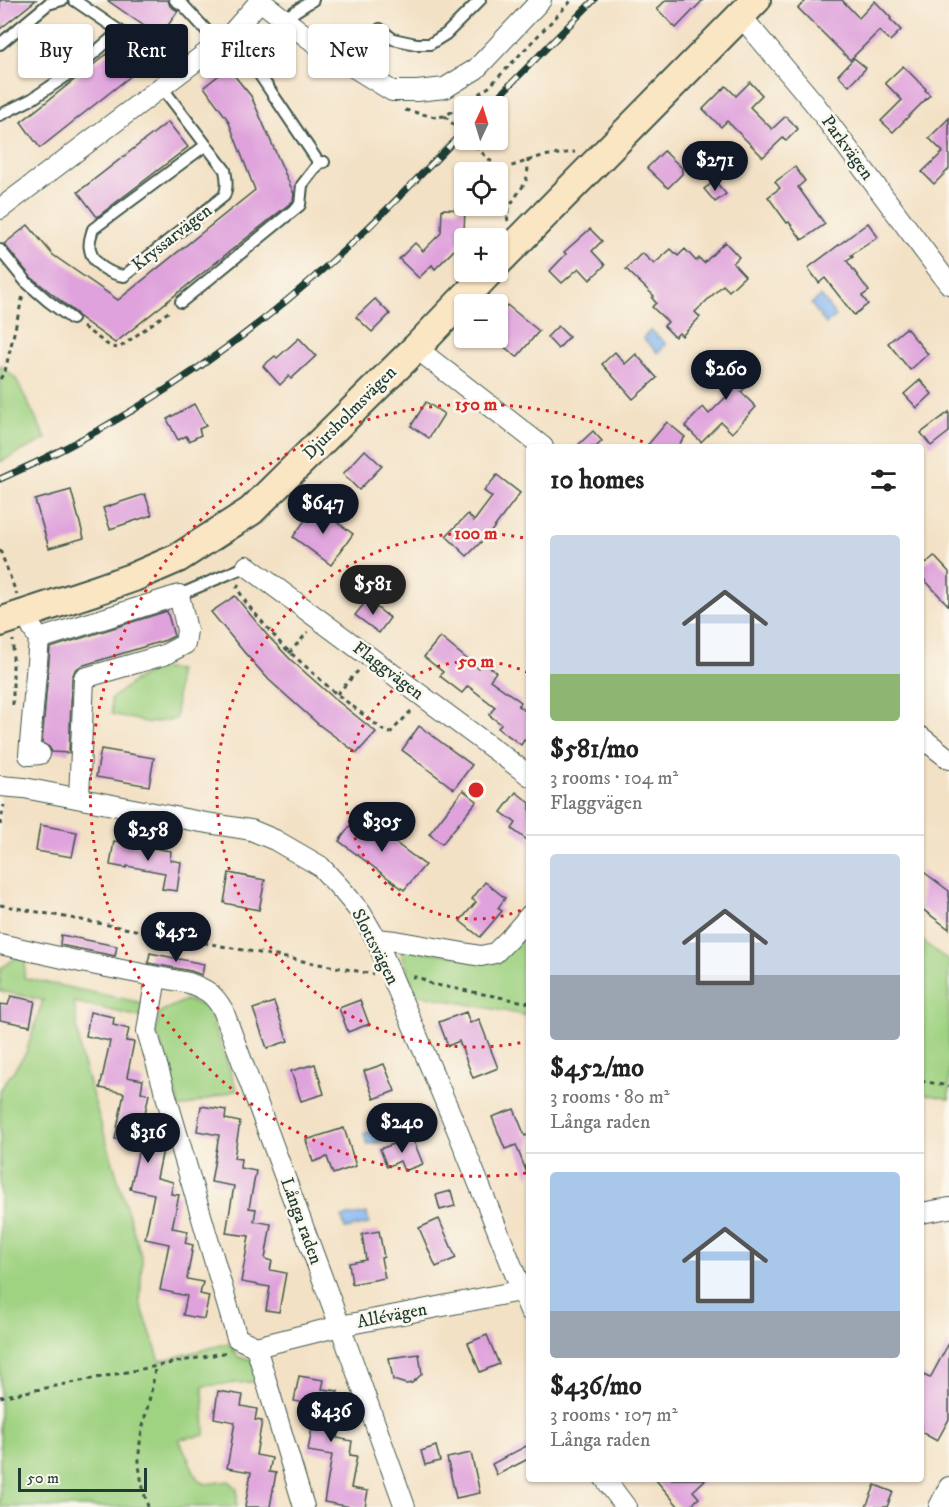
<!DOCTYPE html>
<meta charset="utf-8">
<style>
:root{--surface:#fff;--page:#f6f6f6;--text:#222;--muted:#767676;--line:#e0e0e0;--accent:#111827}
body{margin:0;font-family:"IM FELL DW Pica",serif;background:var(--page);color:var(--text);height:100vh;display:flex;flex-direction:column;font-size:22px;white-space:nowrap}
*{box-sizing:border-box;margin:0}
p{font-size:20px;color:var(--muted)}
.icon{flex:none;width:33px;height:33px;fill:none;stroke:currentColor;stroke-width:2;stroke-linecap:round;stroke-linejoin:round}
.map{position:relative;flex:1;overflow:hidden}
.sheet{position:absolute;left:526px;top:444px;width:398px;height:1038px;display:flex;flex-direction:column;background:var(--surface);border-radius:6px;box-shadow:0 2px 4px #0004}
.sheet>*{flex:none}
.hud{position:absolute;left:18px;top:24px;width:418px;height:54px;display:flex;gap:12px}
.needle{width:39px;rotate:4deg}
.controls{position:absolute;left:454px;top:96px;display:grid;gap:12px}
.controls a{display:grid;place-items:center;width:54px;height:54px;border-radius:6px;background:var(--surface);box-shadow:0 2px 4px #0004;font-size:30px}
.scale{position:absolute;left:18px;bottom:15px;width:129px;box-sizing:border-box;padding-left:6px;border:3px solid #1f3d34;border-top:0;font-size:16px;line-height:21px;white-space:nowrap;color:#1f3d34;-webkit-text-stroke:4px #fbf7ec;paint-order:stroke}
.price{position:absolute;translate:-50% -51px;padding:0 14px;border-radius:21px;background:var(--accent);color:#fff;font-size:20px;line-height:39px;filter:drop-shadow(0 2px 3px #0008)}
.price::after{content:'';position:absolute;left:50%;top:36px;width:18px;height:14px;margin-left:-9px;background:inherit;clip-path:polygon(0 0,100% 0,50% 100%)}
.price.on{background:#222;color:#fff}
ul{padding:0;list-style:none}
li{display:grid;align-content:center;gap:12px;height:318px;padding:0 24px}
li+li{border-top:2px solid var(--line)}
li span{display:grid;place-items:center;height:186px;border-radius:6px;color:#555}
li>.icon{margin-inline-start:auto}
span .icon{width:108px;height:108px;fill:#fffc;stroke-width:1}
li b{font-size:26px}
h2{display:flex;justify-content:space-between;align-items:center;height:72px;padding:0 24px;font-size:26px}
.chip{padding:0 21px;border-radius:6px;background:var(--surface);box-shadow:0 2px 4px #0004;font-size:21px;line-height:54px}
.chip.on{background:var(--accent);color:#fff}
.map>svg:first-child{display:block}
</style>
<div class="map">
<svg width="949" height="1507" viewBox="0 0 949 1507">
<rect width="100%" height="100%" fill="#fbf7ec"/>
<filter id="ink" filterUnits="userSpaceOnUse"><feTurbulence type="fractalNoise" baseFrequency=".0167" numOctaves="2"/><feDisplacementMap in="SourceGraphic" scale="12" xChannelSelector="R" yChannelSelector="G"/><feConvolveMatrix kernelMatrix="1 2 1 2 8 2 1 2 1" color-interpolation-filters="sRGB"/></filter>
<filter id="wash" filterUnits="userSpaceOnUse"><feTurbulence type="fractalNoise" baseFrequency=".008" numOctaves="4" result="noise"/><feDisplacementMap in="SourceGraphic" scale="24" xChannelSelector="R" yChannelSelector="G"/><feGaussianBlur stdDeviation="1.35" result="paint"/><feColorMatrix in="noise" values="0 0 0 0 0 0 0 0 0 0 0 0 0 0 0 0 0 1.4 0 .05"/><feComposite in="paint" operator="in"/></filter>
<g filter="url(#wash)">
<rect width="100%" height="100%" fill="#f3e1c5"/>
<!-- green -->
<g fill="#9fd281" stroke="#5f885a" stroke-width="1.5">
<path d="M0 365 16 379 46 439 0 462Z"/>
<path d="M155 668 178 670 176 719 149 723 112 714 111 699 134 681Z"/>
<path d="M529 931V1016L416 994 400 948 491 960Z"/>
<path d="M921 940 949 961V1099L921 1093Z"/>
<path d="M16 958 26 959 24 978 143 1003 140 1017 74 1002 81 1057 142 1259 140 1302 160 1361 229 1343 238 1357 253 1360 260 1381 203 1386 205 1435 179 1439 198 1480 206 1484 229 1481 237 1488V1507H0V1090L26 1053 43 1000 0 991V969Z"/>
<path d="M186 1000 207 1007 237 1090 180 1108 156 1031 160 1012Z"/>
</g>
<!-- water -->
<g fill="#84b6f0" stroke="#527a92" stroke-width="1.5">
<path d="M821 296 836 316 826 324 811 304Z"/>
<path d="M651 330 666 344 658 353 643 338Z"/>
<path d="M385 1128 388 1140 367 1145 364 1133Z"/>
<path d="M367 1213 369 1224 345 1229 342 1217Z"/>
</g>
<g id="blocks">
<!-- building -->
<g fill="#dfa2dc">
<path d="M0 0H36L0 29Z"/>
<path d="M107 0H168L170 6 178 11 160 37Z"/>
<path d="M666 0H703L676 28 657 9Z"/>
<path d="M807 0H842L859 18 875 1 891 18 890 19 901 30 890 41 879 31 850 60 798 8Z"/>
<path d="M112 50 132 75 40 148 21 122Z"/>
<path d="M854 58 866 68 849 86 838 75Z"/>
<path d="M903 66 926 89 925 90 930 95 893 132 881 121 902 100 885 83Z"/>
<path d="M228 68 251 96 294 194 293 201 115 343 79 317 76 313 31 277 4 244 28 225 53 255 118 300 255 190 228 120 204 87Z"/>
<path d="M750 82 762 95 750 107 772 129 786 116 798 129 786 141 783 138 763 157 727 121 721 127 703 109 726 86 736 96Z"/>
<path d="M949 118V169L934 184 922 172 943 152 929 138Z"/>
<path d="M168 122 188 147 97 217 78 192Z"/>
<path d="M664 151 682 168V174L668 188 647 168Z"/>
<path d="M795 167 805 181 798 187 825 224 802 240 789 222 787 223 768 197 780 188 775 182Z"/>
<path d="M715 181 726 194 715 202 704 189Z"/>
<path d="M442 209 465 210 464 231H462L461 240 456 245 457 247 435 269 432 265 419 278 399 259 415 243 423 251 441 233Z"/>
<path d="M868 223 878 237 851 255 853 257 847 261 869 291 862 296 868 304 854 315 825 278 819 283 808 268Z"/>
<path d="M590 229 602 241 592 251 605 265 590 280 579 268 562 283 550 271 566 254 564 252Z"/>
<path d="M725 242 739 257 733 263 745 276 729 291 723 285 695 312 700 317 682 336 679 333 675 337 664 326 668 322 652 307 656 303 652 298 654 296 626 269 642 253 654 264 671 249 678 256 685 249 696 261 699 258 704 263Z"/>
<path d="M375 299 390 314 372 332 356 317Z"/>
<path d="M507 305 539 331 517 357 498 342V317Z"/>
<path d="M558 326 569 337 558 349 547 337Z"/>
<path d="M906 328 928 354 910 370 888 343Z"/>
<path d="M299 338 316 356 291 379 289 376 280 385 263 366 275 356 277 358Z"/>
<path d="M615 352 625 364 636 354 657 378 633 399 602 364Z"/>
<path d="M736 355 757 376 741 392 756 407 732 433 721 422 701 442 685 426 703 407 709 414 728 395 712 380Z"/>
<path d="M920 380 932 394 917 408 904 394Z"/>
<path d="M426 402 444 414 429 438 411 426Z"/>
<path d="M194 404 206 426 199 429 201 435 189 441 186 436 178 440 167 419Z"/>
<path d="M949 412V432L931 446 921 433Z"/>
<path d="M667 422 685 437 677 447H646Z"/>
<path d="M593 431 602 441 596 447H576Z"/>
<path d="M365 450 382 466 359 490 343 474Z"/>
<path d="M497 475 520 493 490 533 467 556 446 536 468 514 474 521 492 497 484 491Z"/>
<path d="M71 490 84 538 49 548 35 500Z"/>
<path d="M145 494 152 515 110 529 103 508Z"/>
<path d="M315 506 353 534 331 565 293 537Z"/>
<path d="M934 556 949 572V606L921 576V568Z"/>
<path d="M235 596 267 635 290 659 335 699 376 732 357 753 318 724 269 680 244 652 211 612Z"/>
<path d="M367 600 390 618 379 633 355 615Z"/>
<path d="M167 611 174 636 166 640 81 666 75 670 72 678 69 753 52 752 49 747 42 743 50 648Z"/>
<path d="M440 637 478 668 483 662 496 672 490 680 521 702 518 706 530 714V744L524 740 521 745 498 728 501 724 489 715 495 707 468 686 462 693 440 676 443 672 424 657Z"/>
<path d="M419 726 472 765 454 789 402 750Z"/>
<path d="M101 749 154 758 149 786 96 777Z"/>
<path d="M463 790 477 801 442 844 429 834Z"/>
<path d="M516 792 530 803V842L512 829 516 823 501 812Z"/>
<path d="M358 815 425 865 404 890 339 841Z"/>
<path d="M40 825 77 832 72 857 36 851Z"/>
<path d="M114 841 171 851 170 860 181 862 177 891 162 889 165 873 127 866 126 868 110 865Z"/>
<path d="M921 870 949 891V929L921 908Z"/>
<path d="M229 873 265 880 259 910 224 903Z"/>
<path d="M485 882 505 898 498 908 502 911 480 937 460 921 476 902 472 899Z"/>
<path d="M61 935 117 946 115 956 60 945Z"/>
<path d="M150 953 204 964 202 975 191 971 148 963Z"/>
<path d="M11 996 35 1001 30 1026 0 1020V1004L8 1005Z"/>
<path d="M360 1000 369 1024 348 1032 339 1008Z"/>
<path d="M274 1002 288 1041 267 1048 253 1009Z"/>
<path d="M90 1012 114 1017 113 1025 129 1029 126 1041 134 1042 127 1077 143 1080 141 1092 149 1094 142 1128 158 1131 155 1143 164 1145 157 1178 173 1182 171 1194 179 1195 172 1228 188 1231 185 1243 193 1245 187 1279 203 1282 200 1294 209 1296 204 1319 183 1315 187 1296 160 1290 169 1244 145 1239 154 1194 130 1189 140 1144 115 1139 124 1093 100 1088 110 1041 86 1036Z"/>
<path d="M466 1012 470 1023 479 1019 498 1068 473 1078 459 1041 448 1046 439 1022Z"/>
<path d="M315 1064 324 1094 301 1101 291 1071Z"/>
<path d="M384 1064 395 1091 374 1099 364 1071Z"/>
<path d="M201 1106 226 1110 225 1119 240 1122 234 1158 241 1159 240 1168 256 1171 249 1208 256 1209 254 1221 271 1224 265 1259 272 1261 270 1270 286 1273 279 1312 266 1310 270 1287 241 1282 249 1236 226 1233 234 1186 211 1182 219 1135 197 1131Z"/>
<path d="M514 1109 525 1136 530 1134V1176H528L516 1145 505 1149 492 1117Z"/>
<path d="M344 1128 356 1166 333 1174 327 1157 313 1162 306 1140Z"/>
<path d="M412 1137 423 1164 404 1171 400 1161 387 1167 380 1149Z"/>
<path d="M451 1191 455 1206 440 1210 436 1195Z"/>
<path d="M439 1219 456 1258 436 1267 419 1228Z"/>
<path d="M379 1231 384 1257 381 1258 385 1278 352 1284 349 1263 366 1260 362 1234Z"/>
<path d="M487 1335 499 1364 480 1372 468 1343Z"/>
<path d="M949 1343V1419L937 1441 921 1432V1374L930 1378Z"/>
<path d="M419 1354 422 1374 412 1383 406 1384 393 1380 389 1358Z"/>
<path d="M299 1376 324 1380 322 1389 338 1391 336 1403 343 1404 337 1438 352 1441 350 1455 357 1456 351 1488 368 1491 365 1507H351L324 1502 332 1455 308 1451 316 1405 294 1401Z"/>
<path d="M218 1391 243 1395 241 1406 257 1409 255 1420 262 1421 256 1455 272 1458 269 1472 276 1473 270 1507H245L251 1472 227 1468 235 1422 214 1418Z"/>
<path d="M530 1444V1458L497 1475 492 1464Z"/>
<path d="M436 1446 440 1461 425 1465 421 1451Z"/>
<path d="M471 1453 480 1493 456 1498 447 1458Z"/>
<path d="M655 1479H706L693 1491 699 1498 689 1507H679Z"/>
<path d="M875 1485 893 1492 887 1507H866Z"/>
</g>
</g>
</g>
<g filter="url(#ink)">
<use href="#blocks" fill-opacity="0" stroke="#3f564a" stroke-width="1.5"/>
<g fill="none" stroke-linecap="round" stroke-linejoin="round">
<!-- lane casing -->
<g stroke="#3f564a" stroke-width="14">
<g id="lane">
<path d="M74 0 180 72"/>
<path d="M175 0 184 6 218 43"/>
<path d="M283 19 313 0"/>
<path d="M380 29 393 39 416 44H430L446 34 480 0"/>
<path d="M230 35 251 62 319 163"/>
<path d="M0 44 48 4 62 0"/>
<path d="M161 86 225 170C227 179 228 188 224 196L124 276C110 274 92 264 90 249 88 242 91 236 93 229L206 145"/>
<path d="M0 115 32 99 72 72 120 31"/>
<path d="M0 250 26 282 48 301 72 319"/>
<path d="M181 302 300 205 302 185 319 163 324 162"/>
<path d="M179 595 247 566"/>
</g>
</g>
<!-- street casing -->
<g stroke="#3f564a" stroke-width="22">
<g id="street">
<path d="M259 0 319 46 392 91H417L445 88 476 69 541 0"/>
<path d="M740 15 814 103 949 284"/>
<path d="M0 209 230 35 260 1"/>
<path d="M416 348 543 447"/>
<path d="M247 566 530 776"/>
<path d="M32 628 39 639 29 755 40 754"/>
<path d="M39 639 179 595 187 630 185 644 164 655 84 678 79 798"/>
<path d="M921 737 949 759"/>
<path d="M0 786 24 788 201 822 251 830 275 840 320 866 343 891 361 913 376 939 456 1127 530 1311"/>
<path d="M376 939 395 941 481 956 495 953 510 938 530 915"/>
<path d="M0 944 81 962 189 983C207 990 213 993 223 1010L340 1326 405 1507"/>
<path d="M156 977 147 1031 237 1338 256 1347 304 1507"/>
<path d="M921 1213 949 1208"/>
<path d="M256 1347 340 1326 530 1289"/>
<path d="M605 1479 626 1507"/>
<path d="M939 1507 949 1487"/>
</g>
</g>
<!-- secondary casing -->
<g stroke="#3f564a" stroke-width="32">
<g id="secondary">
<path d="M498 262 756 0"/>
<path d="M0 622 97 590 134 577 178 558 251 511 416 348 489 272"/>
</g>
</g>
<!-- path -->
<g stroke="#3f564a" stroke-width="3" stroke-dasharray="4.5 4.5" stroke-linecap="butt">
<path d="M405 110 435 117 445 116 489 87 572 0"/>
<path d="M469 140 496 166 503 169 542 156 575 152"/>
<path d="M508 221C504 206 521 193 526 180 528 174 528 166 528 159"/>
<path d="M83 327 111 347 119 348 171 310"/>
<path d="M0 379 5 371 23 295"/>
<path d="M0 550 17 595"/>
<path d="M239 584 237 588 247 604 282 645 333 691 383 730 390 733 411 711"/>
<path d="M289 653 308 632"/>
<path d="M337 694 358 671"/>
<path d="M13 705V640"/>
<path d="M0 825 4 805"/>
<path d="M0 905 373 974"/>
<path d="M412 977H419L431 984 530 1003"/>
<path d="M921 1081 949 1086"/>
<path d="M0 1397 228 1352"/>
<path d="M148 1507C144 1493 138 1470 139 1455 140 1425 153 1396 155 1366"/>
</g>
<!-- lane -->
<use href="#lane" stroke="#fff" stroke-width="10"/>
<!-- street -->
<use href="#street" stroke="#fff" stroke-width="20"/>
<!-- secondary -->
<use href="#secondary" stroke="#fbe6c4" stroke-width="28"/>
<!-- rail casing -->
<g stroke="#1f3d34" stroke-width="7">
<g id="rail">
<path d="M489 106 594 0"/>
<path d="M0 479C121 426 231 352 329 264 377 222 420 175 465 130"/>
</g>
</g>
<!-- rail -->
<use href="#rail" stroke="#fbf7ec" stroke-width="4.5" stroke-dasharray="14" stroke-linecap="butt"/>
<!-- path-bridge -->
<path stroke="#3f564a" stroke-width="3" stroke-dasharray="4.5 4.5" stroke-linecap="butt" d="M445 116 465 136"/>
</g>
</g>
<!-- distance rings -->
<g fill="none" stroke="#d62828" stroke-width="3" stroke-dasharray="3 6">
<path d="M529 907A129 129 0 1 1 529 673"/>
<path d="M529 1041A257 257 0 1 1 529 539"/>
<path d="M526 1173A386 386 0 1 1 651 446"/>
</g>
<g text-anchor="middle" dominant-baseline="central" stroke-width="5" stroke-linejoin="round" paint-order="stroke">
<!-- street labels -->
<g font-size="18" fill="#1f3d34" stroke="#fbf7ec">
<text transform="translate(847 148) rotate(54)">Parkvägen</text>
<text transform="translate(172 238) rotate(-38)">Kryssarvägen</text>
<text transform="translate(350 413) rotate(-45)">Djursholmsvägen</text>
<text transform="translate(388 671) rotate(37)">Flaggvägen</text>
<text transform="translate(375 947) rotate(63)">Slottsvägen</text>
<text transform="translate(301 1221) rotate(70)">Långa raden</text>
<text transform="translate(392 1316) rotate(-11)">Allévägen</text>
</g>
</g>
<circle cx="476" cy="790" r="9" fill="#d62828" stroke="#fbf7ec" stroke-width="3"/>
<g font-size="18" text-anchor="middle" font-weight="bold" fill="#d62828" stroke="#fbf7ec" stroke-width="5" stroke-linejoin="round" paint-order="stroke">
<text x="476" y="410">150 m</text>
<text x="476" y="539">100 m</text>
<text x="476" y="667">50 m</text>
</g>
</svg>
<div class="controls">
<a><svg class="needle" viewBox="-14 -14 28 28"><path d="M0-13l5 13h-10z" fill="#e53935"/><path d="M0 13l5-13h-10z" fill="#767676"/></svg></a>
<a><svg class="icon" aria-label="locate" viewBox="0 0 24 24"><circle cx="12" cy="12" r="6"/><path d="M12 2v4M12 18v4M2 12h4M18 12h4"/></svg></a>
<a>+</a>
<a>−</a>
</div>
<div class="scale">50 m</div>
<b class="price" style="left:715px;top:192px">$271</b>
<b class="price" style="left:726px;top:401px">$260</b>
<b class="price" style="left:323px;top:535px">$647</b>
<b class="price on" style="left:373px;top:616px">$581</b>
<b class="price" style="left:382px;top:853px">$305</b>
<b class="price" style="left:148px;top:862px">$258</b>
<b class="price" style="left:176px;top:963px">$452</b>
<b class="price" style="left:402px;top:1154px">$240</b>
<b class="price" style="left:148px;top:1164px">$316</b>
<b class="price" style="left:331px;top:1443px">$436</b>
<div class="hud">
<a class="chip">Buy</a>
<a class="chip on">Rent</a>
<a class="chip">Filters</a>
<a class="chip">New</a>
</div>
<section class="sheet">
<h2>10 homes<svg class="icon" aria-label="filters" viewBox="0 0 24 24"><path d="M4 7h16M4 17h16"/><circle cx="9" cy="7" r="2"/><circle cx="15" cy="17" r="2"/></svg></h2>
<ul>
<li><span style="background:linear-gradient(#c9d6e8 75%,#8fb573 0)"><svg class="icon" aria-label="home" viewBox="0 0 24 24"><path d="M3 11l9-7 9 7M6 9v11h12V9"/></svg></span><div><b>$581/mo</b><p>3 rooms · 104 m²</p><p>Flaggvägen</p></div></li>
<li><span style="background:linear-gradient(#c9d6e8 65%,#9aa5b1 0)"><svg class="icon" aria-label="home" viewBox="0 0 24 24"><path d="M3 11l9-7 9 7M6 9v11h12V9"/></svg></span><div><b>$452/mo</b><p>3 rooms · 80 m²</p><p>Långa raden</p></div></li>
<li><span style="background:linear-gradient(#a9c7e8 75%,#9aa5b1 0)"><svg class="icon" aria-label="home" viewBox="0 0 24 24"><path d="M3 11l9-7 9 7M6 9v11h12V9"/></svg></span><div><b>$436/mo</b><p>3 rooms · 107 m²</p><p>Långa raden</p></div></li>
</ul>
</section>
</div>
